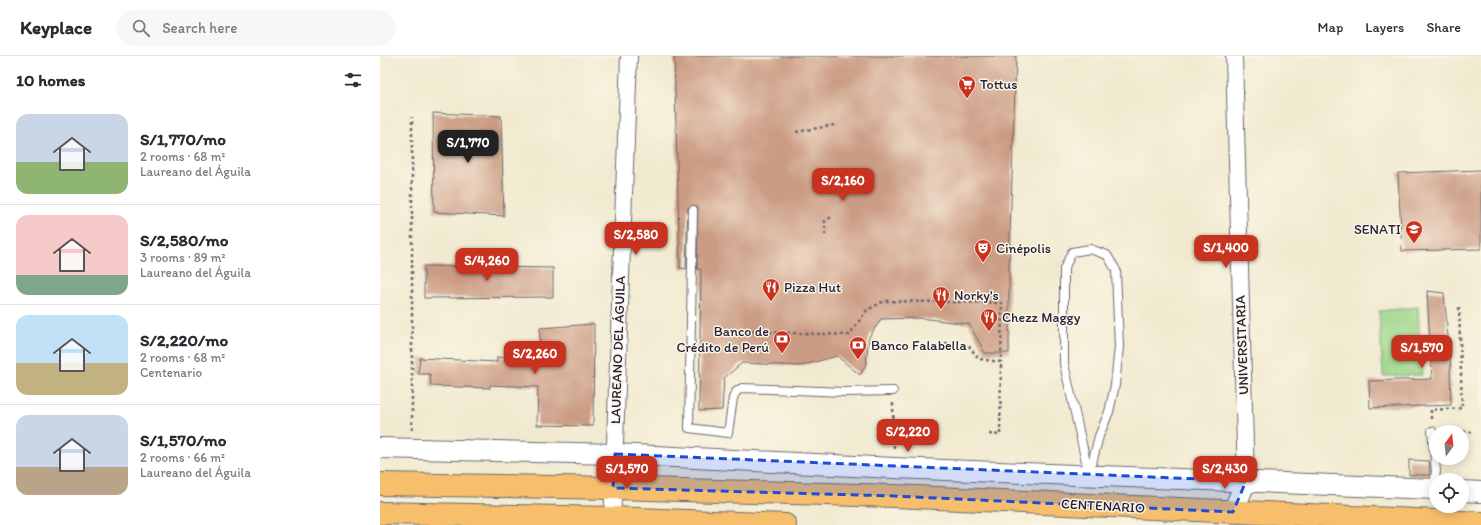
<!DOCTYPE html>
<meta charset="utf-8">
<style>
:root{--surface:#fff;--page:#f7f7f7;--text:#2b2b33;--muted:#7c7c81;--line:#e1e1e2;--accent:#c8321e}
body{margin:0;font-family:Itim,sans-serif;background:var(--page);color:var(--text);height:100vh;display:flex;flex-direction:column;font-size:15px;white-space:nowrap}
*{box-sizing:border-box;margin:0}
p{font-size:13px;color:var(--muted)}
.icon{flex:none;width:22px;height:22px;fill:none;stroke:currentColor;stroke-width:2;stroke-linecap:round;stroke-linejoin:round}
.map{position:relative;flex:1;overflow:hidden}
.panel{display:flex;flex-direction:column;background:var(--surface);width:380px}
.panel>*{flex:none}
.needle{width:26px;rotate:15deg}
.controls{position:absolute;left:1049px;top:369px;display:grid;gap:8px}
.controls a{display:grid;place-items:center;width:40px;height:40px;border-radius:50%;background:var(--surface);box-shadow:0 2px 10px #0003;font-size:20px}
.price{position:absolute;translate:-50% -34px;padding:0 9px;border-radius:8px;background:var(--accent);color:#fff;font-size:13px;line-height:26px;filter:drop-shadow(0 1px 2px #0008)}
.price::after{content:'';position:absolute;left:50%;top:24px;width:12px;height:9px;margin-left:-6px;background:inherit;clip-path:polygon(0 0,100% 0,50% 100%)}
.price.active{background:#222;color:#fff}
ul{padding:0;list-style:none}
li{display:flex;align-items:center;gap:12px;height:100px;padding:0 16px}
li+li{border-top:1px solid var(--line)}
li span{display:grid;place-items:center;flex:none;width:112px;height:80px;border-radius:12px;color:#555}
li>.icon{margin-inline-start:auto}
span .icon{width:48px;height:48px;fill:#fffc;stroke-width:1}
li b{font-size:17px}
h2{display:flex;justify-content:space-between;align-items:center;height:48px;padding:0 16px;font-size:17px}
header{display:flex;align-items:center;gap:24px;box-sizing:border-box;height:56px;padding:0 20px;background:var(--surface);border-bottom:1px solid var(--line)}
header strong{font-size:19px}
nav{display:flex;gap:22px;margin-inline-start:auto;font-size:14px}
.search{width:280px;height:36px;background:var(--page);display:flex;align-items:center;gap:10px;box-sizing:border-box;padding:0 14px;border-radius:22px;color:var(--muted);font-size:15px}
main{display:flex;flex:1;min-height:0}
.map>svg:first-child{display:block}
</style>
<header>
<strong>Keyplace</strong>
<div class="search"><svg class="icon" aria-label="search" viewBox="0 0 24 24"><circle cx="10" cy="10" r="6"/><path d="M15 15l6 6"/></svg>Search here</div>
<nav><a>Map</a><a>Layers</a><a>Share</a></nav>
</header>
<main>
<section class="panel">
<h2>10 homes<svg class="icon" aria-label="filters" viewBox="0 0 24 24"><path d="M4 7h16M4 17h16"/><circle cx="9" cy="7" r="2"/><circle cx="15" cy="17" r="2"/></svg></h2>
<ul>
<li><span style="background:linear-gradient(#c9d6e8 60%,#8fb573 0)"><svg class="icon" aria-label="home" viewBox="0 0 24 24"><path d="M3 11l9-7 9 7M6 9v11h12V9"/></svg></span><div><b>S/1,770/mo</b><p>2 rooms · 68 m²</p><p>Laureano del Águila</p></div></li>
<li><span style="background:linear-gradient(#f6c9c9 75%,#7fa58c 0)"><svg class="icon" aria-label="home" viewBox="0 0 24 24"><path d="M3 11l9-7 9 7M6 9v11h12V9"/></svg></span><div><b>S/2,580/mo</b><p>3 rooms · 89 m²</p><p>Laureano del Águila</p></div></li>
<li><span style="background:linear-gradient(#bfe0f5 60%,#c2b280 0)"><svg class="icon" aria-label="home" viewBox="0 0 24 24"><path d="M3 11l9-7 9 7M6 9v11h12V9"/></svg></span><div><b>S/2,220/mo</b><p>2 rooms · 68 m²</p><p>Centenario</p></div></li>
<li><span style="background:linear-gradient(#c9d6e8 65%,#b9a48a 0)"><svg class="icon" aria-label="home" viewBox="0 0 24 24"><path d="M3 11l9-7 9 7M6 9v11h12V9"/></svg></span><div><b>S/1,570/mo</b><p>2 rooms · 66 m²</p><p>Laureano del Águila</p></div></li>
</ul>
</section>
<div class="map">
<svg width="1101" height="469" viewBox="0 0 1101 469">
<rect width="100%" height="100%" fill="#fcf5e5"/>
<filter id="ink" filterUnits="userSpaceOnUse"><feTurbulence type="fractalNoise" baseFrequency=".025" numOctaves="2"/><feDisplacementMap in="SourceGraphic" scale="8" xChannelSelector="R" yChannelSelector="G"/><feConvolveMatrix kernelMatrix="1 2 1 2 8 2 1 2 1" color-interpolation-filters="sRGB"/></filter>
<filter id="wash" filterUnits="userSpaceOnUse"><feTurbulence type="fractalNoise" baseFrequency=".012" numOctaves="4" result="noise"/><feDisplacementMap in="SourceGraphic" scale="16" xChannelSelector="R" yChannelSelector="G"/><feGaussianBlur stdDeviation="0.9" result="paint"/><feColorMatrix in="noise" values="0 0 0 0 0 0 0 0 0 0 0 0 0 0 0 0 0 1.4 0 .05"/><feComposite in="paint" operator="in"/></filter>
<g filter="url(#wash)">
<rect width="100%" height="100%" fill="#f1ead0"/>
<!-- green -->
<path fill="#9bd68a" stroke="#5e7c62" d="M1038 251 1042 319 1003 320 999 255Z"/>
<g id="blocks">
<!-- building -->
<g fill="#cb9b83">
<path d="M294 0H636L629 211V297H605L589 268 540 262 501 263 489 281 486 308 480 319 457 300 420 310 362 307 344 322 342 354 319 355 321 213H317L318 154V151L313 149 308 152 306 213 300 212Z"/>
<path d="M53 57 121 60 124 160 54 156Z"/>
<path d="M1101 114V193L1022 195 1018 117Z"/>
<path d="M44 210 173 212V241L44 242Z"/>
<path d="M1047 235 1064 237 1071 313H1070L1071 349 990 352 989 325 1052 323Z"/>
<path d="M214 268 213 370 157 369 158 331 110 329V332L51 330 50 318H38L40 302 117 306V301L159 304 160 272Z"/>
<path d="M1029 404 1049 405 1050 419H1029Z"/>
</g>
</g>
</g>
<g filter="url(#ink)">
<use href="#blocks" fill-opacity="0" stroke="#6a686f" stroke-width="1"/>
<g fill="none" stroke-linecap="round" stroke-linejoin="round">
<!-- service casing -->
<g stroke="#6a686f" stroke-width="10">
<g id="service">
<path d="M313 154 309 372 348 377 353 342 356 336 362 332 465 336 513 335"/>
<path d="M710 193 727 199 736 214 739 291 735 329 729 356 719 380 709 419 684 308V213L692 196Z"/>
<path d="M1052 375 1056 415 1054 432"/>
</g>
</g>
<!-- minor casing -->
<g stroke="#6a686f" stroke-width="18">
<g id="minor">
<path d="M854 0 866 425"/>
<path d="M232 469 249 0"/>
</g>
</g>
<!-- tertiary casing -->
<g stroke="#6a686f" stroke-width="22">
<g id="tertiary">
<path d="M0 392 235 398 514 412 1056 433"/>
<path d="M1082 435 1101 436"/>
<path d="M853 456 866 425"/>
</g>
</g>
<!-- trunk casing -->
<g stroke="#6a686f" stroke-width="24">
<g id="trunk">
<path d="M0 428 233 432 514 440 1101 467"/>
<path d="M0 457 232 462 405 469"/>
</g>
</g>
<!-- path -->
<g stroke="#6a686f" stroke-width="2.5" stroke-dasharray="3 3" stroke-linecap="butt">
<path d="M416 76 454 69"/>
<path d="M445 179V165L453 160"/>
<path d="M353 275 469 279 487 254 504 245 622 247 621 306"/>
<path d="M565 287 588 289 599 303 621 306 620 379 608 378"/>
<path d="M513 347 514 394"/>
<path d="M1051 363V354L1082 352 1079 249"/>
<path d="M32 374V61"/>
<path d="M1065 375 1094 376"/>
</g>
<!-- service -->
<use href="#service" stroke="#fff" stroke-width="8"/>
<!-- minor -->
<use href="#minor" stroke="#fff" stroke-width="16"/>
<!-- tertiary -->
<use href="#tertiary" stroke="#fff" stroke-width="20"/>
<!-- trunk -->
<use href="#trunk" stroke="#f7bf6c" stroke-width="22"/>
</g>
</g>
<!-- marked area -->
<path fill="#1d4ed8" fill-opacity="0.2" stroke="#1d4ed8" stroke-width="3" stroke-dasharray="8 5" stroke-linejoin="round" d="M235 398 866 425 853 456 514 440 233 432Z"/>
<!-- icons -->
<defs>
<g id="supermarket-pin" transform="scale(0.9)"><path d="M0 17L-7.5 6A9.5 9.5 0 1 1 7.5 6Z" fill="#c8321e" stroke="#fcf5e5"/><path d="M-6-5.5h2.5l.6 2H6L4.5 2H-2.5L-4.4-4H-6ZM-1.5 3.2a1.3 1.3 0 1 0 .1 0ZM3 3.2a1.3 1.3 0 1 0 .1 0Z" fill="#fff"/></g>
<g id="university-pin" transform="scale(0.9)"><path d="M0 17L-7.5 6A9.5 9.5 0 1 1 7.5 6Z" fill="#c8321e" stroke="#fcf5e5"/><path d="M0-5L7-2L0 1L-7-2ZM-4 1L0 2.5L4 1V4Q0 6-4 4Z" fill="#fff"/></g>
<g id="theatre-pin" transform="scale(0.9)"><path d="M0 17L-7.5 6A9.5 9.5 0 1 1 7.5 6Z" fill="#c8321e" stroke="#fcf5e5"/><path d="M-5-5.5Q0-4 5-5.5V0Q5 5 0 6Q-5 5-5 0ZM-3.3-2.5H-1v1.5H-3.3ZM1-2.5H3.3v1.5H1ZM-2.8 1Q0 5.5 2.8 1Z" fill="#fff"/></g>
<g id="restaurant-pin" transform="scale(0.9)"><path d="M0 17L-7.5 6A9.5 9.5 0 1 1 7.5 6Z" fill="#c8321e" stroke="#fcf5e5"/><path d="M-5-6h1v4h1v-4h1v4h1v-4h1v5L-1.5 .5V6h-2V.5L-5-1ZM5-6V6H3V1.5H1.5Q1.5-4 5-6Z" fill="#fff"/></g>
<g id="bank-pin" transform="scale(0.9)"><path d="M0 17L-7.5 6A9.5 9.5 0 1 1 7.5 6Z" fill="#c8321e" stroke="#fcf5e5"/><path d="M-6-4H6V4H-6ZM0-2.3a2.3 2.3 0 1 0 0 4.6a2.3 2.3 0 1 0 0-4.6Z" fill="#fff"/></g>
</defs>
<g fill-rule="evenodd">
<use href="#supermarket-pin" x="587" y="28"/>
<use href="#university-pin" x="1034" y="173"/>
<use href="#theatre-pin" x="603" y="192"/>
<use href="#restaurant-pin" x="391" y="231"/>
<use href="#restaurant-pin" x="561" y="239"/>
<use href="#restaurant-pin" x="609" y="261"/>
<use href="#bank-pin" x="402" y="283"/>
<use href="#bank-pin" x="478" y="289"/>
</g>
<g text-anchor="middle" dominant-baseline="central" stroke-width="3" stroke-linejoin="round" paint-order="stroke">
<!-- poi labels -->
<g font-size="14" fill="#22223b" stroke="#fcf5e5" text-anchor="start">
<text x="600" y="28">Tottus</text>
<text x="1021" y="173" text-anchor="end">SENATI</text>
<text x="616" y="192">Cinépolis</text>
<text x="404" y="231">Pizza Hut</text>
<text x="574" y="239">Norky's</text>
<text x="622" y="261">Chezz Maggy</text>
<text x="389" y="275" text-anchor="end">Banco de<tspan x="389" dy="16">Crédito de Perú</tspan></text>
<text x="491" y="289">Banco Falabella</text>
</g>
<!-- street labels -->
<g font-size="14" fill="#22223b" stroke="#fcf5e5">
<text transform="translate(862 289) rotate(-92)">UNIVERSITARIA</text>
<text transform="translate(238 294) rotate(-88)">LAUREANO DEL ÁGUILA</text>
<text transform="translate(723 450) rotate(3)">CENTENARIO</text>
</g>
</g>
</svg>
<div class="controls">
<a><svg class="needle" viewBox="-14 -14 28 28"><path d="M0-13l5 13h-10z" fill="#e53935"/><path d="M0 13l5-13h-10z" fill="#7c7c81"/></svg></a>
<a><svg class="icon" aria-label="locate" viewBox="0 0 24 24"><circle cx="12" cy="12" r="6"/><path d="M12 2v4M12 18v4M2 12h4M18 12h4"/></svg></a>
</div>
<b class="price active" style="left:88px;top:108px">S/1,770</b>
<b class="price" style="left:463px;top:146px">S/2,160</b>
<b class="price" style="left:256px;top:200px">S/2,580</b>
<b class="price" style="left:846px;top:213px">S/1,400</b>
<b class="price" style="left:107px;top:226px">S/4,260</b>
<b class="price" style="left:1042px;top:313px">S/1,570</b>
<b class="price" style="left:155px;top:319px">S/2,260</b>
<b class="price" style="left:528px;top:397px">S/2,220</b>
<b class="price" style="left:247px;top:434px">S/1,570</b>
<b class="price" style="left:845px;top:434px">S/2,430</b>
</div>
</main>
